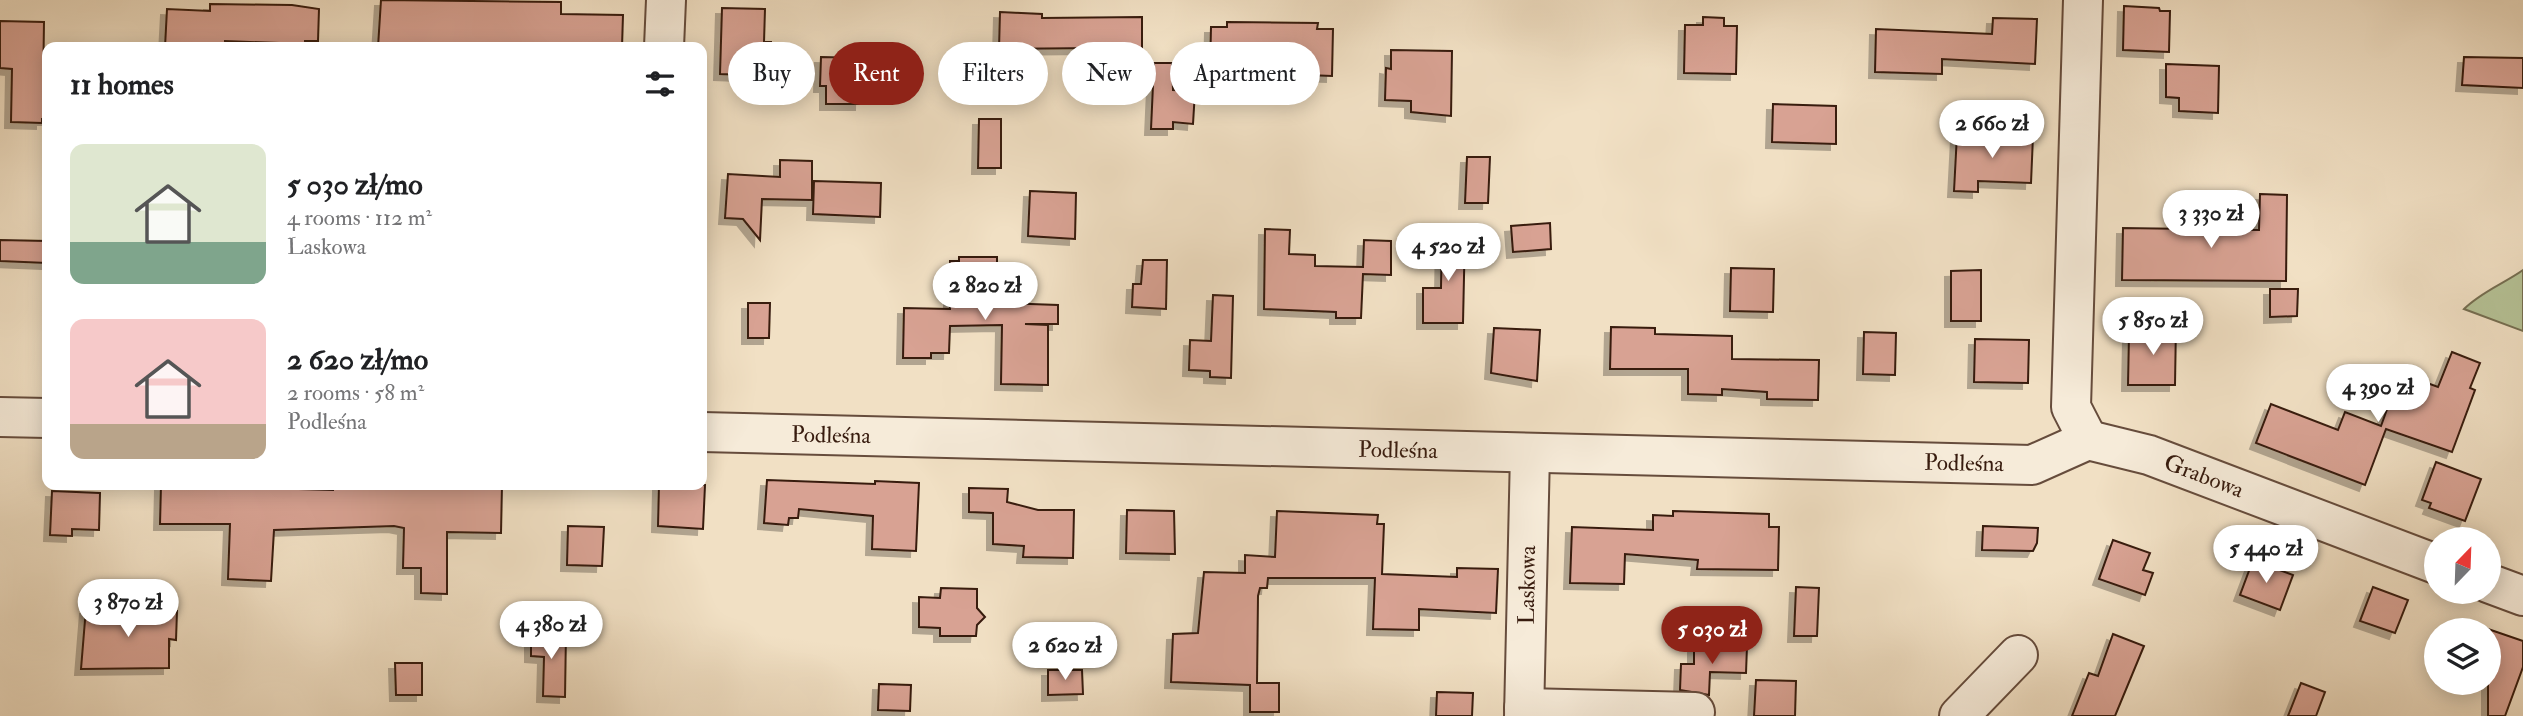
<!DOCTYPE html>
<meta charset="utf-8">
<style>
:root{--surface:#fff;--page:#f2f2f2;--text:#202124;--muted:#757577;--accent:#8f2418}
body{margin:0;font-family:"IM FELL Double Pica",serif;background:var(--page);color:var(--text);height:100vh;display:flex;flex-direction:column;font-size:26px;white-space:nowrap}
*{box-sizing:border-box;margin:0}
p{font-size:23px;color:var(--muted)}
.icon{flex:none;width:38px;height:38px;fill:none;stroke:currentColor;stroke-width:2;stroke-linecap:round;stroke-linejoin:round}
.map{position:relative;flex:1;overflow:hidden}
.sheet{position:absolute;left:42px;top:42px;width:665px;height:448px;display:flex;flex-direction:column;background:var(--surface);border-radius:14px;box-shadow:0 4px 18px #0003}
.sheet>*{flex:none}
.top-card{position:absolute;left:728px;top:42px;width:665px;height:63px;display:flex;gap:14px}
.needle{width:46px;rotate:23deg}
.buttons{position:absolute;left:2424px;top:527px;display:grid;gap:14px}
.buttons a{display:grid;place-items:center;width:77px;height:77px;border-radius:50%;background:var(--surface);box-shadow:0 4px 18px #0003;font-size:35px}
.price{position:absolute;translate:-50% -60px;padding:0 16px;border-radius:24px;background:#fff;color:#222;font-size:23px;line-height:46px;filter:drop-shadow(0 2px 4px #0008)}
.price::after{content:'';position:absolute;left:50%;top:42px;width:21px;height:16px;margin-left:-10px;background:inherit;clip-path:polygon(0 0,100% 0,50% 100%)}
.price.on{background:var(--accent);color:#fff}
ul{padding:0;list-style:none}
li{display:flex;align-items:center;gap:21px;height:175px;padding:0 28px}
li span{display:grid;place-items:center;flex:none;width:196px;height:140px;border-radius:14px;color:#555}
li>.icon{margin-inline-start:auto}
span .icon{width:84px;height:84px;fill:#fffc;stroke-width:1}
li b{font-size:30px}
h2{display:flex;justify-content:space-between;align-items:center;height:84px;padding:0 28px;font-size:30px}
.pill{padding:0 24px;border-radius:32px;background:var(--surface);box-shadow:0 4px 18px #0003;font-size:24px;line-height:63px}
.pill.on{background:var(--accent);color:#fff}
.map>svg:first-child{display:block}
</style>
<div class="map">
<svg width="2523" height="716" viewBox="0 0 2523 716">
<defs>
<filter id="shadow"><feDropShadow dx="-6" dy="6" stdDeviation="0" flood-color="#0004"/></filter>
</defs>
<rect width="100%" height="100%" fill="#f1e0c4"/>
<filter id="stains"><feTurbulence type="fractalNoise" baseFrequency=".00286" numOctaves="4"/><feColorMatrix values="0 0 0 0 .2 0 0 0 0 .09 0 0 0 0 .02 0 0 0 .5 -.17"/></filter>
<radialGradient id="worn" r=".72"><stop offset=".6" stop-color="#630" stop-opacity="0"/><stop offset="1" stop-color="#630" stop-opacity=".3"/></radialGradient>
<!-- green -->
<path fill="#b6c397" stroke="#766f52" stroke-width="2" d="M2523 270V331L2464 309C2481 292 2503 284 2523 270Z"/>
<!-- building -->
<g fill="#d8a293" stroke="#371b0e" stroke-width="2" filter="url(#shadow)">
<path d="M381 0 561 2V14L623 15 622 47H378Z"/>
<path d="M210 4 292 5 319 9 318 41H305V44L225 41V47H165L167 9 210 11Z"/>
<path d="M2124 6 2159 8 2160 11H2170L2169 52 2123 50Z"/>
<path d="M722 8 765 9 764 42H771L769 76 720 74Z"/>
<path d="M1000 12 1042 14V18L1142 17V56L1099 55V48L999 49Z"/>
<path d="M1703 17 1724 18V26H1737L1736 74 1684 73 1685 25H1703Z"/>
<path d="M1993 18 2037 19 2035 64 1942 59V74L1875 72 1876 29 1992 34Z"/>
<path d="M0 21 44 22 43 91H47V119H42V123L11 122 12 69 0 68Z"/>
<path d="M1227 22 1318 23 1317 29H1333L1332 76 1307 75V69H1210L1211 27H1227Z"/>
<path d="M1391 50 1452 51 1451 116 1411 112V101L1385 100 1386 68 1391 69Z"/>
<path d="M821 57 862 58 861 104H826V86H820Z"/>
<path d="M2464 57 2523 58V88L2462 85Z"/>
<path d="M1154 63H1172L1173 90 1195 91 1193 124 1173 122V129H1151Z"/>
<path d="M2166 64 2219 66 2218 113 2179 111V98L2166 97Z"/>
<path d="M1773 104 1836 106V144L1772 142Z"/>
<path d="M979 119H1001V168H978Z"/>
<path d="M1957 134 2033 136 2031 183 1978 181V192L1954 191Z"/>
<path d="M1467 157H1490L1488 203H1465Z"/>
<path d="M780 160 812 161V200L762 199 760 240 743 219 725 218 728 174 780 177Z"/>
<path d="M814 181 881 183 880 217 813 214Z"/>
<path d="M1030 191 1076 193 1075 239 1028 236Z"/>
<path d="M2260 194 2287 195 2286 281 2122 280 2123 228 2259 230Z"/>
<path d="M1550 223 1551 249 1513 252 1511 226Z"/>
<path d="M1265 229 1290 230 1289 254 1315 255V266L1363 267 1364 240 1391 241V275L1363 274 1361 318H1336V312L1264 309Z"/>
<path d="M1442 231H1465L1463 323H1423V288H1441Z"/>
<path d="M0 240 47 241V263L0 261Z"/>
<path d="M959 257H997V284L1006 285 1005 303 1058 305V324H1025L1048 325V385L1001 384 1002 325 950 326 949 353H931V358H903L904 308 950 309V261H959Z"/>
<path d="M1143 260H1167L1166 309 1132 307 1133 284H1141Z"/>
<path d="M1731 268 1774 269 1773 312 1730 311Z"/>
<path d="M1981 270V321H1951V271Z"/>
<path d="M2270 289H2298L2297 316 2270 317Z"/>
<path d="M1213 295 1233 296 1231 378 1210 377V371L1189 370 1190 340 1211 341Z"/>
<path d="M748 303H770L769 338H748Z"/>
<path d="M2150 323 2176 324 2175 385H2128L2129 335 2150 336Z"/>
<path d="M1611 327 1655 328V334L1732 336V359L1819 360 1818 400 1767 399V392L1722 389V395L1688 394V369H1610Z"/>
<path d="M1494 328 1540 330 1537 381 1491 373Z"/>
<path d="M1864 332 1896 333 1895 375 1863 374Z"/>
<path d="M1975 339 2029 340 2028 383 1974 382Z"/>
<path d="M2452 352 2480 363 2470 388 2475 390 2452 452 2386 429 2365 485 2256 443 2271 404 2338 430 2345 412 2381 426 2400 373 2438 387Z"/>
<path d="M2436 462 2481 479 2465 521 2429 508 2431 503 2422 500Z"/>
<path d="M767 480 875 484V481L919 483 916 551 872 549 873 516 799 509 798 518H789L788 525 764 523Z"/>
<path d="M161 485 333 490V485H502L501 533 447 532V594L421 593V568H403L404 528 394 526 274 530 271 581 228 579 230 524H160Z"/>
<path d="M659 485H705L703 529 658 526Z"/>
<path d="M969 488 1008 489 1007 502 1038 510H1074L1073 558 1023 557 1024 546 993 544V513L969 512Z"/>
<path d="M52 491 100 493 99 530 72 529V536L50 535Z"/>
<path d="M1127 510 1174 511 1175 554 1126 553Z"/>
<path d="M1277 511 1378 515 1377 524H1384L1382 574 1457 577V568L1498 569 1496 613 1419 609V630L1373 629 1375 578H1268L1267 588H1260L1258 596 1257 683H1279V712H1250V685L1171 682 1173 634 1198 633 1204 572 1245 573V555L1275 557Z"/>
<path d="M1673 511 1769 514V527H1779L1778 570 1697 569 1698 560 1625 554 1624 584 1570 583 1572 527 1653 530V515L1673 516Z"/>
<path d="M568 526 604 527 602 566 567 565Z"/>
<path d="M1983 526 2038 528 2037 543 2033 551 1982 550Z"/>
<path d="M2113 540 2150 553 2143 570 2153 573 2145 595 2099 579Z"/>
<path d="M2253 560 2293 575 2280 610 2240 595Z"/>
<path d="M1796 587 1819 588 1817 636H1794Z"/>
<path d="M2373 587 2408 600 2395 633 2360 621Z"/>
<path d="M941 588 977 589V608L985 617 977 625 976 636H940V628L919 627V597L940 598Z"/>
<path d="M86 608 177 611 176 640 169 639V668L81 669Z"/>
<path d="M2488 629 2523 641V667L2505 716H2488Z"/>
<path d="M531 632H566L565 697 543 696 544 657 531 656Z"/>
<path d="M2113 634 2144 646 2115 716H2072L2089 673 2098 676Z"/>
<path d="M1694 645 1747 646 1746 673 1710 672 1709 695 1680 690 1681 664H1694Z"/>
<path d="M395 663H422V695H396Z"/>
<path d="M1048 670H1082L1083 694 1048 695Z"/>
<path d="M1756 680 1796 681 1795 716H1754Z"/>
<path d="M2301 683 2325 692 2316 716H2288Z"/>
<path d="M879 684 911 685 910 711 878 710Z"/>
<path d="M1437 692 1473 693 1472 716H1436Z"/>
</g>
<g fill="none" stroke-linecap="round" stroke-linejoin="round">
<!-- minor casing -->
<g stroke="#664c3c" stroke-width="42">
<g id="minor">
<path d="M2083 0 2071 407 2088 440"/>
<path d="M664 47 666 0"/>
<path d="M0 417 47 418"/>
<path d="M702 432 2032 465 2088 440"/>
<path d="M2088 440 2149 455 2436 564"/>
<path d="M2488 583 2523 596"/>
<path d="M1524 708 1695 712"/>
<path d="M1524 716 1530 453"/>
<path d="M1959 716 2018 655"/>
</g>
</g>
<!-- minor -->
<use href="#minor" stroke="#f6ebd9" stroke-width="38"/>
</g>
<g text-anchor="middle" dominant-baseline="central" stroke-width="5" stroke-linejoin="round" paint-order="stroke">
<!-- street labels -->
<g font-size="23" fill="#371b0e" stroke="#f6ebd9">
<text transform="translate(831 435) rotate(1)">Podleśna</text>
<text transform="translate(1398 450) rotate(1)">Podleśna</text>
<text transform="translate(1964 463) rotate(1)">Podleśna</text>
<text transform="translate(2204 476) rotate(21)">Grabowa</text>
<text transform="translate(1527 585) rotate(-89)">Laskowa</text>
</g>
</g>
<rect width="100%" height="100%" filter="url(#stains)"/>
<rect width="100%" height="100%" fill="url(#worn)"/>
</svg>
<div class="buttons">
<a><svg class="needle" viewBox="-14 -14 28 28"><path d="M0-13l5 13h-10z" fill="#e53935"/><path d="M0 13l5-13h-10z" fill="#757577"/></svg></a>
<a><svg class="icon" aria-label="layers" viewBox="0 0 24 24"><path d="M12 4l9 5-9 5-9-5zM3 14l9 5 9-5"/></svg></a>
</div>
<b class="price" style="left:1992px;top:160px">2 660 zł</b>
<b class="price" style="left:2211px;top:250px">3 330 zł</b>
<b class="price" style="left:1448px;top:283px">4 520 zł</b>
<b class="price" style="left:985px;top:322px">2 820 zł</b>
<b class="price" style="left:2153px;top:357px">5 850 zł</b>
<b class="price" style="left:2378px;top:424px">4 390 zł</b>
<b class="price" style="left:2266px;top:585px">5 440 zł</b>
<b class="price" style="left:128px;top:639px">3 870 zł</b>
<b class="price" style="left:551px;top:661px">4 380 zł</b>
<b class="price on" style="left:1712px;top:666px">5 030 zł</b>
<b class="price" style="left:1065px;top:682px">2 620 zł</b>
<div class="top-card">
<a class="pill">Buy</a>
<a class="pill on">Rent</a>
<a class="pill">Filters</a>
<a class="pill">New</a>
<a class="pill">Apartment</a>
</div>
<section class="sheet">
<h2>11 homes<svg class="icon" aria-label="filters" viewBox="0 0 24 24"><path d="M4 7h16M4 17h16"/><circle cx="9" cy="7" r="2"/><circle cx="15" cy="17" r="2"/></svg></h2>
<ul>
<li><span style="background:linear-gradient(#dfe7d0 70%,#7fa58c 0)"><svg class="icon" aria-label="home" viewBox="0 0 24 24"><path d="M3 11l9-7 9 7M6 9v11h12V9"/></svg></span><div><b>5 030 zł/mo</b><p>4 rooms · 112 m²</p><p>Laskowa</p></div></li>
<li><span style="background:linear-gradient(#f6c9c9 75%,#b9a48a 0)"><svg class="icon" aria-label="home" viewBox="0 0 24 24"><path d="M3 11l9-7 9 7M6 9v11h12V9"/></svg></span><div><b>2 620 zł/mo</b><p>2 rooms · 58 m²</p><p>Podleśna</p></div></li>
</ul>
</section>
</div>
